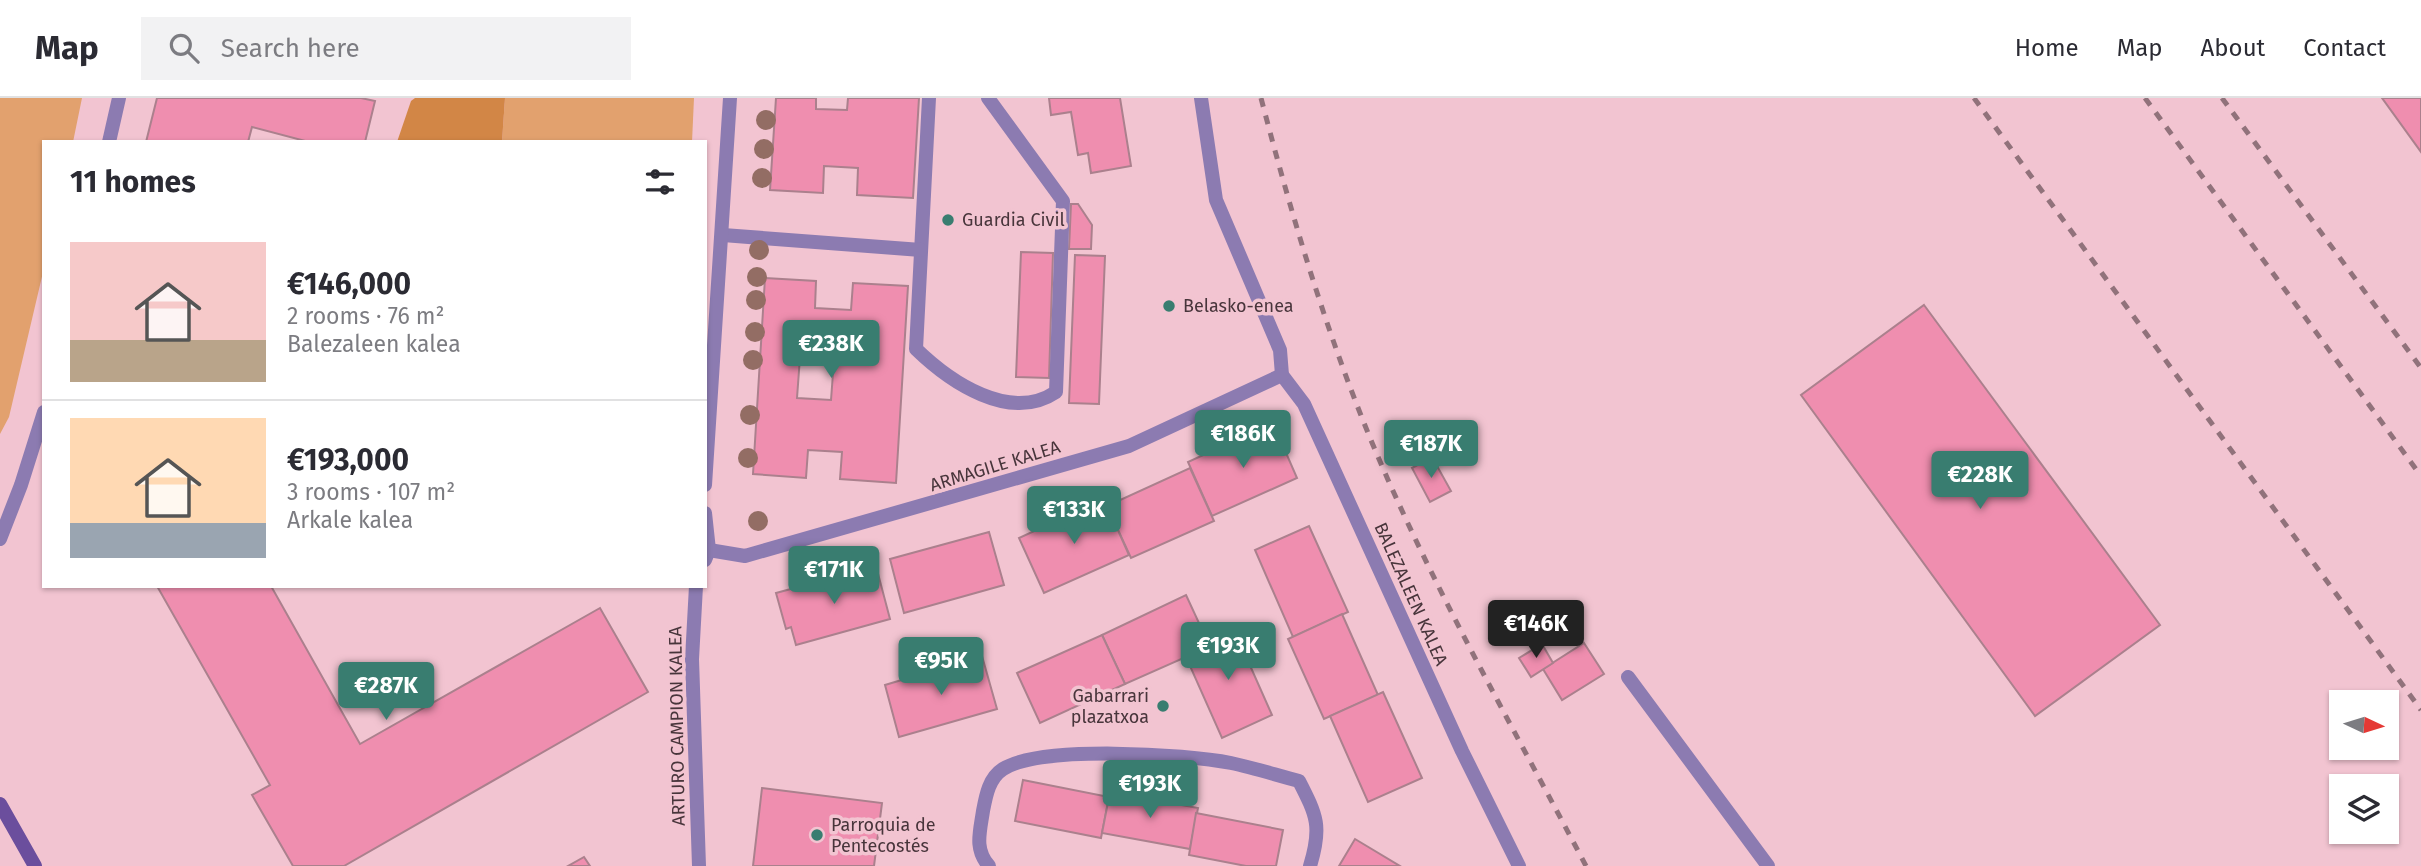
<!DOCTYPE html>
<meta charset="utf-8">
<style>
:root{--surface:#fff;--page:#f2f2f3;--text:#2b2b33;--muted:#7c7c81;--line:#e1e1e2;--accent:#397d70}
body{margin:0;font-family:"Fira Sans",sans-serif;background:var(--page);color:var(--text);height:100vh;display:flex;flex-direction:column;font-size:26px;white-space:nowrap}
*{box-sizing:border-box;margin:0}
p{font-size:23px;color:var(--muted)}
.icon{flex:none;width:38px;height:38px;fill:none;stroke:currentColor;stroke-width:2;stroke-linecap:round;stroke-linejoin:round}
.map{position:relative;flex:1;overflow:hidden}
.details{position:absolute;left:42px;top:42px;width:665px;height:448px;display:flex;flex-direction:column;background:var(--surface);border-radius:0px;box-shadow:0 2px 5px #0004}
.details>*{flex:none}
.needle{width:46px;rotate:94deg}
.buttons{position:absolute;left:2329px;top:592px;display:grid;gap:14px}
.buttons a{display:grid;place-items:center;width:70px;height:70px;border-radius:0px;background:var(--surface);box-shadow:0 2px 5px #0004;font-size:35px}
.price{position:absolute;translate:-50% -60px;padding:0 16px;border-radius:7px;background:var(--accent);color:#fff;font-size:23px;line-height:46px;filter:drop-shadow(0 2px 4px #0008)}
.price::after{content:'';position:absolute;left:50%;top:42px;width:21px;height:16px;margin-left:-10px;background:inherit;clip-path:polygon(0 0,100% 0,50% 100%)}
.price.active{background:#222;color:#fff}
ul{padding:0;list-style:none}
li{display:flex;align-items:center;gap:21px;height:175px;padding:0 28px}
li+li{border-top:2px solid var(--line)}
li span{display:grid;place-items:center;flex:none;width:196px;height:140px;border-radius:0px;color:#555}
li>.icon{margin-inline-start:auto}
span .icon{width:84px;height:84px;fill:#fffc;stroke-width:1}
li b{font-size:30px}
h2{display:flex;justify-content:space-between;align-items:center;height:84px;padding:0 28px;font-size:30px}
header{display:flex;align-items:center;gap:42px;box-sizing:border-box;height:98px;padding:0 35px;background:var(--surface);border-bottom:2px solid var(--line)}
header strong{font-size:33px}
nav{display:flex;gap:38px;margin-inline-start:auto;font-size:24px}
.search{width:490px;height:63px;background:var(--page);display:flex;align-items:center;gap:18px;box-sizing:border-box;padding:0 24px;border-radius:0px;color:var(--muted);font-size:26px}
.map>svg:first-child{display:block}
</style>
<header>
<strong>Map</strong>
<div class="search"><svg class="icon" aria-label="search" viewBox="0 0 24 24"><circle cx="10" cy="10" r="6"/><path d="M15 15l6 6"/></svg>Search here</div>
<nav><a>Home</a><a>Map</a><a>About</a><a>Contact</a></nav>
</header>
<div class="map">
<svg width="2421" height="768" viewBox="0 0 2421 768">
<rect width="100%" height="100%" fill="#f2c4d1"/>
<!-- green -->
<g fill="#e2a16e">
<path d="M0 0H82L73 44H44V170L9 319 0 336Z"/>
<path d="M505 0H694L692 44H502Z"/>
</g>
<!-- forest -->
<path fill="#d28646" d="M415 0H505L502 44H397L411 3Z"/>
<!-- building -->
<g fill="#ef8eaf" stroke="#ab808d" stroke-width="2" fill-rule="evenodd">
<path d="M157 0H361L375 3 365 44H309L252 29 248 44H146Z"/>
<path d="M776 0H816V11L847 12 848 0H919L913 100 857 97 858 70 824 68 823 95 770 92Z"/>
<path d="M1049 0H1120L1131 68 1091 75 1088 55 1078 57 1071 14 1051 17Z"/>
<path d="M2382 0H2421V54Z"/>
<path d="M1071 106H1078L1092 127 1091 151H1069Z"/>
<path d="M1021 154 1053 155 1049 280 1016 279Z"/>
<path d="M1075 157 1105 158 1099 306 1069 305Z"/>
<path d="M765 180 816 183 815 210 851 212 853 185 908 188 896 385 840 381 842 354 808 352 806 380 753 376ZM800 259 834 262 831 302 797 300Z"/>
<path d="M1924 207 2160 527 2035 618 1801 297Z"/>
<path d="M1273 325 1297 380 1212 418 1188 364Z"/>
<path d="M1432 359 1451 393 1430 404 1412 370Z"/>
<path d="M1190 370 1214 423 1131 460 1107 408Z"/>
<path d="M1104 401 1129 457 1044 495 1019 440Z"/>
<path d="M1309 428 1348 514 1293 539 1255 452Z"/>
<path d="M989 434 1004 487 904 515 890 461Z"/>
<path d="M876 468 890 521 796 547 791 529 786 531 776 495Z"/>
<path d="M157 488H271L360 646 600 510 648 594 344 768H293L252 697 270 687Z"/>
<path d="M1186 497 1205 538 1186 559 1125 586 1102 537Z"/>
<path d="M1342 516 1378 597 1324 621 1288 541Z"/>
<path d="M1232 527 1272 617 1222 640 1186 559 1205 538Z"/>
<path d="M1102 537 1125 586 1040 625 1017 575Z"/>
<path d="M1584 545 1604 576 1562 602 1543 571Z"/>
<path d="M1542 546 1553 565 1531 579 1519 560Z"/>
<path d="M982 558 997 611 899 639 885 587Z"/>
<path d="M1383 594 1422 680 1368 704 1330 618Z"/>
<path d="M1023 682 1109 699 1101 740 1015 723Z"/>
<path d="M762 690 882 705 874 768H753Z"/>
<path d="M1110 694 1198 710 1190 751 1102 735Z"/>
<path d="M1196 715 1283 732 1276 768H1246L1189 757Z"/>
<path d="M1355 741 1400 768H1339Z"/>
<path d="M584 759 590 768H568Z"/>
</g>
<g fill="none" stroke-linecap="round" stroke-linejoin="round">
<!-- service -->
<g stroke="#8c7bb1" stroke-width="14">
<path d="M929 0 916 251C950 284 1010 325 1056 294L1063 103 988 0"/>
<path d="M109 44 119 0"/>
<path d="M723 137 921 152"/>
<path d="M0 441 21 387 44 314"/>
<path d="M1628 579 1768 768"/>
</g>
<!-- minor -->
<g stroke="#8c7bb1" stroke-width="14">
<path d="M1201 0 1216 102 1280 252 1282 277 1304 306 1462 653 1519 768"/>
<path d="M705 387 730 0"/>
<path d="M705 415 709 452 705 462"/>
<path d="M709 452 745 458 1129 348 1282 277"/>
<path d="M696 488 692 561 699 768"/>
<path d="M989 768C974 751 980 734 983 713 986 697 989 680 1003 671 1041 647 1185 656 1231 665 1254 670 1276 677 1299 683 1317 718 1322 729 1310 768"/>
</g>
<!-- secondary -->
<path stroke="#6b4e9d" stroke-width="14" d="M0 706 35 768"/>
<!-- rail -->
<g stroke="#91727b" stroke-width="5" stroke-dasharray="9 9" stroke-linecap="butt">
<path d="M1261 0C1292 119 1326 234 1373 347 1434 492 1513 629 1586 768"/>
<path d="M1974 0 2421 612"/>
<path d="M2145 0 2421 378"/>
<path d="M2222 0 2421 270"/>
</g>
</g>
<!-- trees -->
<g fill="#936d64">
<circle cx="766" cy="22" r="10"/>
<circle cx="764" cy="51" r="10"/>
<circle cx="762" cy="80" r="10"/>
<circle cx="759" cy="152" r="10"/>
<circle cx="757" cy="179" r="10"/>
<circle cx="756" cy="202" r="10"/>
<circle cx="755" cy="234" r="10"/>
<circle cx="753" cy="262" r="10"/>
<circle cx="750" cy="317" r="10"/>
<circle cx="748" cy="360" r="10"/>
<circle cx="758" cy="423" r="10"/>
</g>
<!-- markers -->
<g fill="#397d70" stroke="#f2c4d1" stroke-width="2.5">
<circle cx="948" cy="122" r="7"/>
<circle cx="1169" cy="208" r="7"/>
<circle cx="1163" cy="608" r="7"/>
<circle cx="817" cy="737" r="7"/>
</g>
<g text-anchor="middle" dominant-baseline="central" stroke-width="7" stroke-linejoin="round" paint-order="stroke">
<!-- poi labels -->
<g font-size="18" fill="#48353b" stroke="#f2c4d1" text-anchor="start">
<text x="962" y="122">Guardia Civil</text>
<text x="1183" y="208">Belasko-enea</text>
<text x="1149" y="598" text-anchor="end">Gabarrari<tspan x="1149" dy="21">plazatxoa</tspan></text>
<text x="831" y="727">Parroquia de<tspan x="831" dy="21">Pentecostés</tspan></text>
</g>
<!-- street labels -->
<g font-size="18" fill="#48353b" stroke="#f2c4d1">
<text transform="translate(995 368) rotate(-17)">ARMAGILE KALEA</text>
<text transform="translate(1411 496) rotate(66)">BALEZALEEN KALEA</text>
<text transform="translate(677 628) rotate(-91)">ARTURO CAMPION KALEA</text>
</g>
</g>
</svg>
<div class="buttons">
<a><svg class="needle" viewBox="-14 -14 28 28"><path d="M0-13l5 13h-10z" fill="#e53935"/><path d="M0 13l5-13h-10z" fill="#7c7c81"/></svg></a>
<a><svg class="icon" aria-label="layers" viewBox="0 0 24 24"><path d="M12 4l9 5-9 5-9-5zM3 14l9 5 9-5"/></svg></a>
</div>
<b class="price" style="left:831px;top:282px">€238K</b>
<b class="price" style="left:1243px;top:372px">€186K</b>
<b class="price" style="left:1431px;top:382px">€187K</b>
<b class="price" style="left:1980px;top:413px">€228K</b>
<b class="price" style="left:1074px;top:448px">€133K</b>
<b class="price" style="left:834px;top:508px">€171K</b>
<b class="price active" style="left:1536px;top:562px">€146K</b>
<b class="price" style="left:1228px;top:584px">€193K</b>
<b class="price" style="left:941px;top:599px">€95K</b>
<b class="price" style="left:386px;top:624px">€287K</b>
<b class="price" style="left:1150px;top:722px">€193K</b>
<section class="details">
<h2>11 homes<svg class="icon" aria-label="filters" viewBox="0 0 24 24"><path d="M4 7h16M4 17h16"/><circle cx="9" cy="7" r="2"/><circle cx="15" cy="17" r="2"/></svg></h2>
<ul>
<li><span style="background:linear-gradient(#f6c9c9 70%,#b9a48a 0)"><svg class="icon" aria-label="home" viewBox="0 0 24 24"><path d="M3 11l9-7 9 7M6 9v11h12V9"/></svg></span><div><b>€146,000</b><p>2 rooms · 76 m²</p><p>Balezaleen kalea</p></div></li>
<li><span style="background:linear-gradient(#ffd9b3 75%,#9aa5b1 0)"><svg class="icon" aria-label="home" viewBox="0 0 24 24"><path d="M3 11l9-7 9 7M6 9v11h12V9"/></svg></span><div><b>€193,000</b><p>3 rooms · 107 m²</p><p>Arkale kalea</p></div></li>
</ul>
</section>
</div>
